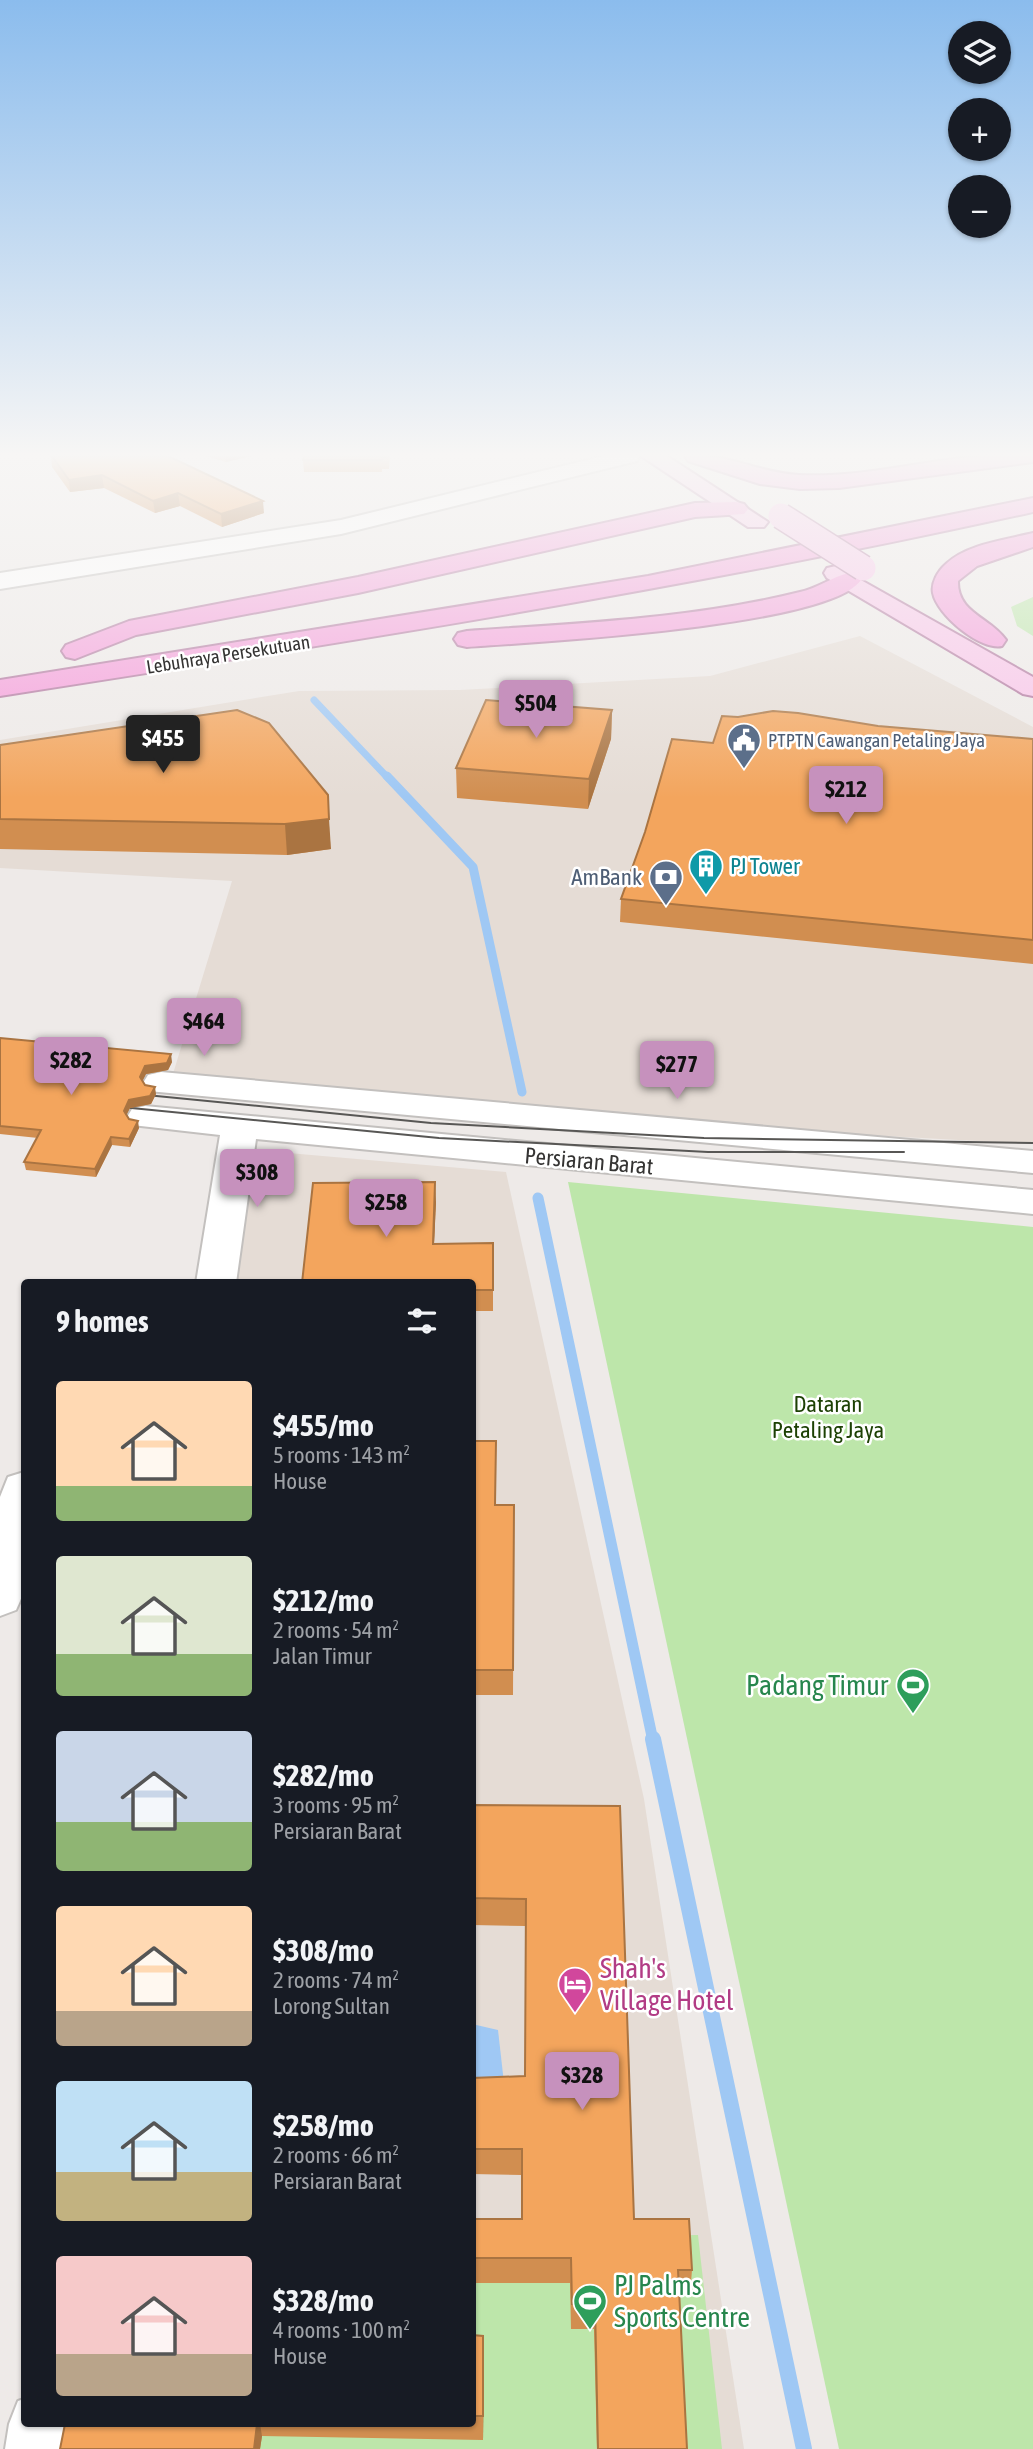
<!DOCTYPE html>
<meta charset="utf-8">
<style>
:root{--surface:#171b24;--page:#242831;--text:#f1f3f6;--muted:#9ea1a6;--accent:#c691bd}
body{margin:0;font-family:"Asap Condensed",sans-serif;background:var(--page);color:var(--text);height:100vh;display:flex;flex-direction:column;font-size:26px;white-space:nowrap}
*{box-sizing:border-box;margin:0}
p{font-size:23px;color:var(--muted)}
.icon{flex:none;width:38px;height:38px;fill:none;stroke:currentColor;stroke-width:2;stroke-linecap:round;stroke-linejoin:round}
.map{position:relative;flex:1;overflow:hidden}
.drawer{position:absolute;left:21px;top:1279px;width:455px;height:1148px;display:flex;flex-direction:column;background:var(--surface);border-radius:7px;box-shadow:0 2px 5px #0004}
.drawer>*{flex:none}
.controls{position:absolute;left:948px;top:21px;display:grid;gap:14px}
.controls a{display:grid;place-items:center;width:63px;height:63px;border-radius:50%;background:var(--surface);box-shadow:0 2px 5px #0004;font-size:35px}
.price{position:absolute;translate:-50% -60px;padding:0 16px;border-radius:7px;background:var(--accent);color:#111;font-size:23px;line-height:46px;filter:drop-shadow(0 2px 4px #0008)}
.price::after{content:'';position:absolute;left:50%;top:42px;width:21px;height:16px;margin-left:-10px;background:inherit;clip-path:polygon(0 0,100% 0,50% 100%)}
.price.on{background:#222;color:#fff}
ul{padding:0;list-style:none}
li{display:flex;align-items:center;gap:21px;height:175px;padding:0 35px}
li span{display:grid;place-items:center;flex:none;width:196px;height:140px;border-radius:7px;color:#555}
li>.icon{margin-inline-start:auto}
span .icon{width:84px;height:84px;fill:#fffc;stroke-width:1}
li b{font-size:30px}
h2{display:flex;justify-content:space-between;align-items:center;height:84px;padding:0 35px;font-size:30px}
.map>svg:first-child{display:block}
</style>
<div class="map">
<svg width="1033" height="2449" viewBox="0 0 1033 2449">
<rect width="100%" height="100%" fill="#eeeae8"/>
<!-- built -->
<g fill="#e5dcd5">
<path d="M860 636 1033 727V1144L776 1130 172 1077 232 881 0 868V740L299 691 460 690 710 676Z"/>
<path d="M243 1149 506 1172 644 1799 744 2449H56L59 2424H472V1283H224Z"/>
</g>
<!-- green -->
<g fill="#bde6aa">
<path d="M1033 597V636L1017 626 1011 607Z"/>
<path d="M568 1182 1033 1227V2449H839Z"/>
<path d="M698 2235 722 2449H63L66 2424H472L473 2238Z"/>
</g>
<!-- water -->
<path fill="#9fc8f4" d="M472 2024 498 2030 504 2083 473 2081Z"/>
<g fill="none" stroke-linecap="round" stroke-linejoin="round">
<!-- stream-far3 -->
<path stroke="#9fc8f4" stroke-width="7" d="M314 700 388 778"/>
<!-- stream-far2 -->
<path stroke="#9fc8f4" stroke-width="9" d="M387 776 473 867 522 1092"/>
<!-- stream-far1 -->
<path stroke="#9fc8f4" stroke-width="11" d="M538 1198 653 1741"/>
<!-- stream -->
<path stroke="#9fc8f4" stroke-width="16" d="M653 1739 804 2449"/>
<!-- minor casing -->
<g stroke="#c3c0be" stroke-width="4">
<g id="minor">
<path d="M604 456H640L637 461 341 534 0 589V573L341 520Z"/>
<path d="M161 1072 1033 1151V1173L148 1091 143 1083 148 1075Z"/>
<path d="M145 1106 1033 1190V1214L256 1139 236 1283H196L220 1135 132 1125 127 1117 132 1109Z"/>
<path d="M24 1472V1592L16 1610 0 1616V1497L8 1477Z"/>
<path d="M24 2399V2424H73L69 2449H5L9 2424 18 2401Z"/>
</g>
</g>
<!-- major casing -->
<g stroke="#b278a0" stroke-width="4">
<g id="major">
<path d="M641 456H667L768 522 764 527H748Z"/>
<path d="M836 566 1033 677V696L1023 694 827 578 824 573 827 568Z"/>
</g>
</g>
<!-- highway casing -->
<g stroke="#b278a0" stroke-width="4">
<g id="highway">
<path d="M685 456C725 452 759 473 799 475 860 478 920 461 980 456 997 454 1015 456 1033 456V462L839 488 800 489 760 484 688 461Z"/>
<path d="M1033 498V512C691 588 346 642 0 696V680L648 576Z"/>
<path d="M736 502 744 504 748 509 744 514 695 517 358 593 136 635 75 659 66 657 62 651 66 645 129 621 358 577 695 503Z"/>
<path d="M1033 533V547L977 566 958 581C957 613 990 617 1006 640L1002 646C981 651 937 615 933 593 931 583 938 571 946 564 967 544 1005 540 1033 533Z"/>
<path d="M849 573 858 575 861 580C829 627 532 642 467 647L458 645 454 639 458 633 467 631C578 623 692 619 800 592 818 588 832 577 849 573Z"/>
</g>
</g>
<!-- minor -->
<use href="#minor" fill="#fff" fill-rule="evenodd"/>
<!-- major -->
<use href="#major" fill="#f9c4e9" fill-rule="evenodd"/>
<!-- highway -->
<use href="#highway" fill="#f59cda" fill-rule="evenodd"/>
<!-- tram -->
<g stroke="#585755" stroke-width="2">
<path d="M136 1094 431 1123 704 1138 1033 1143"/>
<path d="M111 1106 439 1138 708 1152H904"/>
</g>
<!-- major-bridge casing -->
<g stroke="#b278a0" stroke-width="28" stroke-linecap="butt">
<path id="major-bridge" d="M781 516 863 568"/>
</g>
<!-- major-bridge -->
<use href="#major-bridge" stroke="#f9c4e9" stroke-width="25"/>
</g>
<!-- wall -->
<g fill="#d18e50">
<path d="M51 456 264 513 222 527 180 506 155 513 104 488 70 492 52 467Z"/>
<path d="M206 456H251L226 462Z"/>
<path d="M304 456H390L389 469H382V472H304L303 460Z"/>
<path d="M612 710 611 739 588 809 457 798 456 768Z"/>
<path d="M269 723 331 849 287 855 0 849V745Z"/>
<path d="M878 726 1033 739V964L620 922 621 899 713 743Z"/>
<path d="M0 1038 172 1062 168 1070 146 1074 142 1081 145 1085 156 1094 151 1104 130 1108 126 1115 129 1119 139 1128 130 1147 112 1145 96 1177 26 1170 24 1162 38 1138 0 1134Z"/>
<path d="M436 1202 434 1244 493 1243V1311H472V1283H302Z"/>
<path d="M472 1441 496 1466V1505H514L513 1695H472Z"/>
<path d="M472 1805 620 1806 634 2219 692 2270 690 2295H679L687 2449H597L594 2329H571L570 2283H472V2219H522V2175L472 2174V2078L525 2076 526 1926 472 1925Z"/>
<path d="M472 2335 484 2360 483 2440 262 2436 260 2449H60L65 2424H472Z"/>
</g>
<!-- shaded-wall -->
<g fill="#aa7441">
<path d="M226 456H251L226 462Z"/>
<path d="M102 475 104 488 70 492 69 480Z"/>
<path d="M178 493 180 506 155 513 153 501Z"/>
<path d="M263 501 264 513 222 527 221 514Z"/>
<path d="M612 710 611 739 588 809 589 779Z"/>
<path d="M329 819 331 849 287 855 285 824Z"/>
<path d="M171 1054 172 1062 168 1070 146 1074 141 1084 140 1077 145 1066Z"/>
<path d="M155 1087 156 1094 151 1104 130 1108 125 1118 124 1111 129 1100Z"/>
<path d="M138 1121 139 1128 130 1147 129 1139Z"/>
<path d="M111 1137 112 1145 96 1177 95 1169Z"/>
<path d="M435 1182 436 1202 433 1264V1244Z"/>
<path d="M483 2336 484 2360 483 2440Z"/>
<path d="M257 2424H260L262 2436 260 2449H254Z"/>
</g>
<!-- building -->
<g fill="#f3a55d" stroke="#aa7441" stroke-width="2">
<path d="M52 456H168L263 501 221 514 178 493 153 501 102 475 69 480Z"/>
<path d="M304 456H388V457H382V460H303Z"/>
<path d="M486 700 612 710 589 779 456 768Z"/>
<path d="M237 710 269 723 328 795 329 819 285 824 0 819V745Z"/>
<path d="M773 711 798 713 878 726 1033 739V940L621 899 645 832 672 739 713 743 722 716 738 717Z"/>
<path d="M0 1038 171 1054 167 1063 145 1066 140 1077 145 1085 155 1087 150 1096 129 1100 124 1111 129 1119 138 1121 129 1139 111 1137 95 1169 24 1162 41 1130 0 1126Z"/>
<path d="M435 1182 433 1244 493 1243V1290H472V1283H302L313 1183Z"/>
<path d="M472 1441H496L495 1505H514L513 1670H472Z"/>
<path d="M472 1805 620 1806 634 2219H689L692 2270H678L687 2449H598L595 2304H572L571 2258H472V2219H522V2149H472V2078L525 2076 526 1899 472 1898Z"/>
<path d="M472 2335 483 2336V2416H472Z"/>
<path d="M65 2424H257L254 2449H60Z"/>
</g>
<!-- sky -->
<linearGradient id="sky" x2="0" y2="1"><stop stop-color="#8bbced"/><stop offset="0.57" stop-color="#f7f6f5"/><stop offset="1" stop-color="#f7f6f5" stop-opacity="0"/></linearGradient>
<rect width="1033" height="798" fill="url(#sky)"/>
<!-- icons -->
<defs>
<g id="civic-pin" transform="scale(1.75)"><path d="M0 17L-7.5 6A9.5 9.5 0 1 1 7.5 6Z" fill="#5c6f8a" stroke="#fff"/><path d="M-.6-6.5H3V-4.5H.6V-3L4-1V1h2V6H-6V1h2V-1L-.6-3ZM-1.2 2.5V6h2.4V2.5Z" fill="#fff"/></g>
<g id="building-pin" transform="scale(1.75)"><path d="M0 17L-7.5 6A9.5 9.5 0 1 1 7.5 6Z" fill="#0f9aa8" stroke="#fff"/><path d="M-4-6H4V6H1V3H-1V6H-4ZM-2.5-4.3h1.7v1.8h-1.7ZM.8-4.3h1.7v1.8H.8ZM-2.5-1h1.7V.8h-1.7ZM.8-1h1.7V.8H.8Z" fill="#fff"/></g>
<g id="bank-pin" transform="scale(1.75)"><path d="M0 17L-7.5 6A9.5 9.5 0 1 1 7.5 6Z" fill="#5c6f8a" stroke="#fff"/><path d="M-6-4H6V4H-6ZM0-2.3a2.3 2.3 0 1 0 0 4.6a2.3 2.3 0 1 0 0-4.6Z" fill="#fff"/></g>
<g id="stadium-pin" transform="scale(1.75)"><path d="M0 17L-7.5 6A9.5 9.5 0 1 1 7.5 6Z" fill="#2e9e5b" stroke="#fff"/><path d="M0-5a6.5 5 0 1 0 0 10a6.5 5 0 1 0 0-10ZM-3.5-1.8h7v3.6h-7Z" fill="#fff"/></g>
<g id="hotel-pin" transform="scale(1.75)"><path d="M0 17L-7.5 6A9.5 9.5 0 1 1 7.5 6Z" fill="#d1479c" stroke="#fff"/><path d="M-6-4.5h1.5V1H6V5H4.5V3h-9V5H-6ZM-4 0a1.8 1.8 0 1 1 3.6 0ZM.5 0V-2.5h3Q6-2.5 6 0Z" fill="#fff"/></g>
</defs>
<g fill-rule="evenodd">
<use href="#civic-pin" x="744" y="740"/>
<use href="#building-pin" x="706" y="866"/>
<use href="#bank-pin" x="666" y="877"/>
<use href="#stadium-pin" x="913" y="1685"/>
<use href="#hotel-pin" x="575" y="1984"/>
<use href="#stadium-pin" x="590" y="2301"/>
</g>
<g text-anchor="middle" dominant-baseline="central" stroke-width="5" stroke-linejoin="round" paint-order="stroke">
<!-- far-street labels -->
<g font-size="19" fill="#353433" stroke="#fff">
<text transform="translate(228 654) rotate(-9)">Lebuhraya Persekutuan</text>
</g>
<!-- far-service labels -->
<g font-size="19" fill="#4e5e75" stroke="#fff" text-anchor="start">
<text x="768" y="740">PTPTN Cawangan Petaling Jaya</text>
</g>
<!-- culture labels -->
<g font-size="23" fill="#0d838f" stroke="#fff" text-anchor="start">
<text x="730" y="866">PJ Tower</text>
</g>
<!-- service labels -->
<g font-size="23" fill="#4e5e75" stroke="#fff" text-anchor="end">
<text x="642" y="877">AmBank</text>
</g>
<!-- street labels -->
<g font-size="23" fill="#353433" stroke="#fff">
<text transform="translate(589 1161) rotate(5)">Persiaran Barat</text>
</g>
<!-- park labels -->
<g font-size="23" fill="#1d4104" stroke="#fff">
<text x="828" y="1404">Dataran<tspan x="828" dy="26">Petaling Jaya</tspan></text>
</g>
<!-- near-leisure labels -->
<g font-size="28" fill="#27864d" stroke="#fff" text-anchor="end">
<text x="888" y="1685">Padang Timur</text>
<text x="614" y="2285" text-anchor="start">PJ Palms<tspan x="614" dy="32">Sports Centre</tspan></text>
</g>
<!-- near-hotel labels -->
<g font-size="28" fill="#b23c85" stroke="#fff" text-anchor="start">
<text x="600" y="1968">Shah's<tspan x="600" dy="32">Village Hotel</tspan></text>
</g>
</g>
</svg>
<div class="controls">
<a><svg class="icon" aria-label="layers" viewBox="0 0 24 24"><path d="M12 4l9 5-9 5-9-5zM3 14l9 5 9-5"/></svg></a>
<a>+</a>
<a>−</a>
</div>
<b class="price" style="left:536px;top:740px">$504</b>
<b class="price on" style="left:163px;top:775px">$455</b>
<b class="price" style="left:846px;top:826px">$212</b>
<b class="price" style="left:204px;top:1058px">$464</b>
<b class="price" style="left:71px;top:1097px">$282</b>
<b class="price" style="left:677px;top:1101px">$277</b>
<b class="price" style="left:257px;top:1209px">$308</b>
<b class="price" style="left:386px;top:1239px">$258</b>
<b class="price" style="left:582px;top:2112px">$328</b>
<section class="drawer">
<h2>9 homes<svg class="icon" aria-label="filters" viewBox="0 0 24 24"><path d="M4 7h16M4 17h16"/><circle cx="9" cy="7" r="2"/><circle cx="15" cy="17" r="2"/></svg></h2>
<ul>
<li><span style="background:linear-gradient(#ffd9b3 75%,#8fb573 0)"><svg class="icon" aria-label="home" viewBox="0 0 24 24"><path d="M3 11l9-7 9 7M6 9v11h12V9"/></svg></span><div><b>$455/mo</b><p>5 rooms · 143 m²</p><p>House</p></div></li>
<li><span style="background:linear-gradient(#dfe7d0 70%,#8fb573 0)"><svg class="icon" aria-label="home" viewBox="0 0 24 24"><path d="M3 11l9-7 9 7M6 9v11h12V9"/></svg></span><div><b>$212/mo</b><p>2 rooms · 54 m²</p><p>Jalan Timur</p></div></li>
<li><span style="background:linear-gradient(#c9d6e8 65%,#8fb573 0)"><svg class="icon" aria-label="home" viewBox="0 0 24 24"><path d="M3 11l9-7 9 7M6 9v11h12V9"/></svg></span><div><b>$282/mo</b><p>3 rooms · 95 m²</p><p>Persiaran Barat</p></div></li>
<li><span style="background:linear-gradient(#ffd9b3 75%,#b9a48a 0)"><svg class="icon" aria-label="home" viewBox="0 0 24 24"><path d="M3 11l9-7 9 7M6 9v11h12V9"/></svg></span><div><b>$308/mo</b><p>2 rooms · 74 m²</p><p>Lorong Sultan</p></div></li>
<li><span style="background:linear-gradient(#bfe0f5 65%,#c2b280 0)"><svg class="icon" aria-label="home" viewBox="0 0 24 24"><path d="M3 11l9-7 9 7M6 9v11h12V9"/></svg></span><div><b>$258/mo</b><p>2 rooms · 66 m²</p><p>Persiaran Barat</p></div></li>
<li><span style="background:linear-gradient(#f6c9c9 70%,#b9a48a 0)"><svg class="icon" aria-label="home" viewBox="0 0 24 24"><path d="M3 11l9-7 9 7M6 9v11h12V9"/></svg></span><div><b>$328/mo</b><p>4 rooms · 100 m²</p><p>House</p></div></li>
</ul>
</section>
</div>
